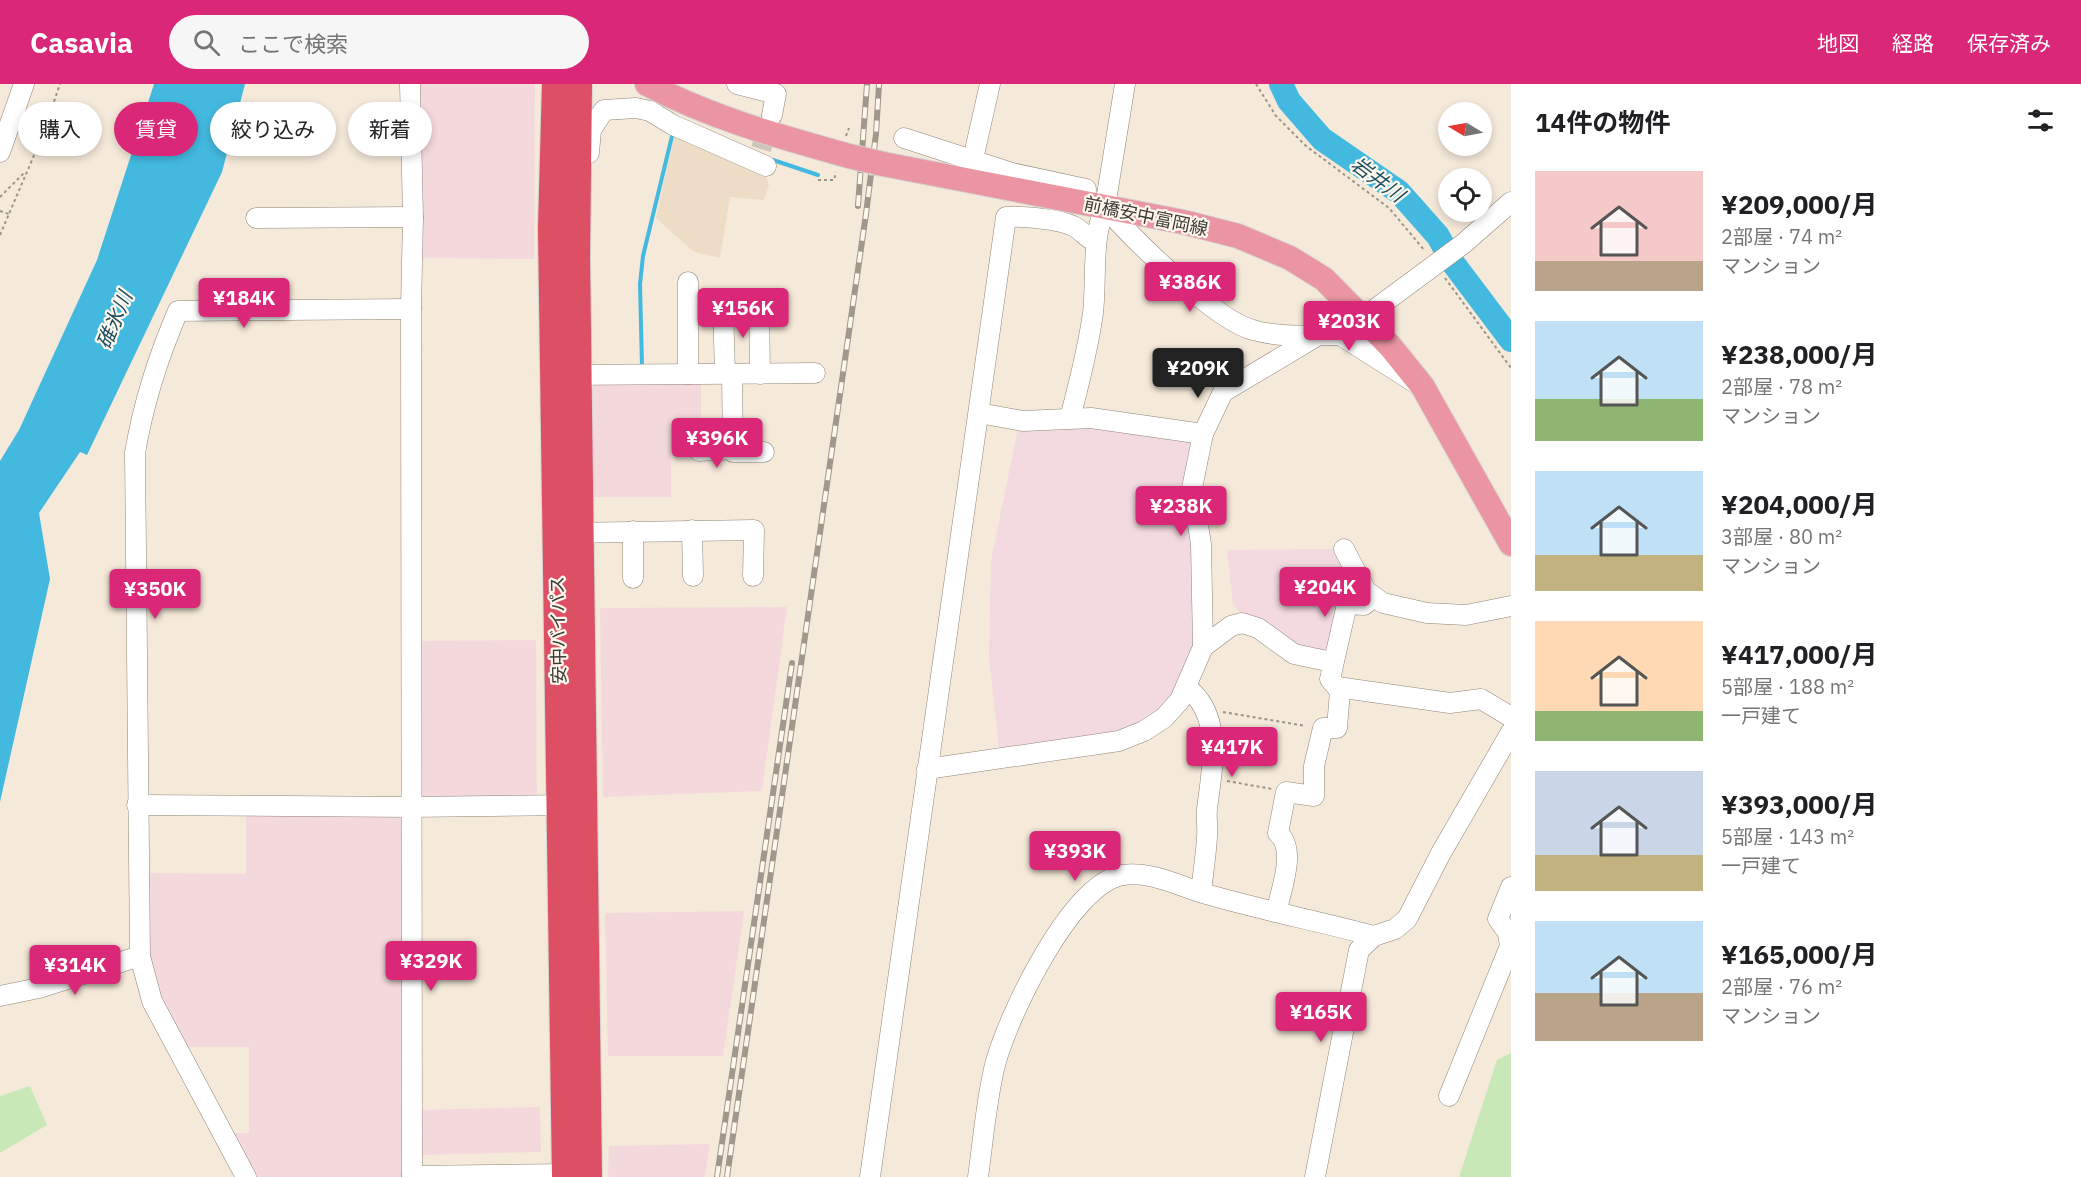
<!DOCTYPE html>
<html lang="ja">
<meta charset="utf-8">
<style>
:root{--surface:#fff;--page:#f6f6f6;--text:#202124;--muted:#757577;--accent:#db2777}
body{margin:0;font-family:"IBM Plex Sans","Noto Sans JP",sans-serif;background:var(--page);color:var(--text);height:100vh;display:flex;flex-direction:column;font-size:22px;white-space:nowrap}
*{box-sizing:border-box;margin:0}
p{font-size:20px;color:var(--muted)}
.icon{flex:none;width:33px;height:33px;fill:none;stroke:currentColor;stroke-width:2;stroke-linecap:round;stroke-linejoin:round}
.map{position:relative;flex:1;overflow:hidden}
.panel{display:flex;flex-direction:column;background:var(--surface);width:570px}
.panel>*{flex:none}
.top-card{position:absolute;left:18px;top:18px;width:570px;height:54px;display:flex;gap:12px}
.needle{width:39px;rotate:280deg}
.buttons{position:absolute;left:1438px;top:18px;display:grid;gap:12px}
.buttons a{display:grid;place-items:center;width:54px;height:54px;border-radius:50%;background:var(--surface);box-shadow:0 3px 9px #0003;font-size:30px}
.price{position:absolute;translate:-50% -51px;padding:0 14px;border-radius:6px;background:var(--accent);color:#fff;font-size:20px;line-height:39px;filter:drop-shadow(0 2px 3px #0008)}
.price::after{content:'';position:absolute;left:50%;top:36px;width:18px;height:14px;margin-left:-9px;background:inherit;clip-path:polygon(0 0,100% 0,50% 100%)}
.price.active{background:#222;color:#fff}
ul{padding:0;list-style:none}
li{display:flex;align-items:center;gap:18px;height:150px;padding:0 24px}
li span{display:grid;place-items:center;flex:none;width:168px;height:120px;border-radius:0px;color:#555}
li>.icon{margin-inline-start:auto}
span .icon{width:72px;height:72px;fill:#fffc;stroke-width:1}
li b{font-size:26px}
h2{display:flex;justify-content:space-between;align-items:center;height:72px;padding:0 24px;font-size:26px}
.chip{padding:0 21px;border-radius:27px;background:var(--surface);box-shadow:0 3px 9px #0003;font-size:21px;line-height:54px}
.chip.active{background:var(--accent);color:#fff}
header{display:flex;align-items:center;gap:36px;box-sizing:border-box;height:84px;padding:0 30px;background:var(--accent);color:#fff}
header strong{font-size:28px}
nav{display:flex;gap:33px;margin-inline-start:auto;font-size:21px}
.search{width:420px;height:54px;background:var(--page);display:flex;align-items:center;gap:15px;box-sizing:border-box;padding:0 21px;border-radius:33px;color:var(--muted);font-size:22px}
main{display:flex;flex:1;min-height:0}
.map>svg:first-child{display:block}
</style>
<header>
<strong>Casavia</strong>
<div class="search"><svg class="icon" aria-label="search" viewBox="0 0 24 24"><circle cx="10" cy="10" r="6"/><path d="M15 15l6 6"/></svg>ここで検索</div>
<nav><a>地図</a><a>経路</a><a>保存済み</a></nav>
</header>
<main>
<div class="map">
<svg width="1511" height="1093" viewBox="0 0 1511 1093">
<rect width="100%" height="100%" fill="#f5e9d9"/>
<!-- commercial -->
<g fill="#f4d9dc">
<path d="M414 0H535L534 175 419 174Z"/>
<path d="M593 297H701V363H671V413H593Z"/>
<path d="M787 523 762 707 603 713 600 524Z"/>
<path d="M536 556 537 714 420 716 416 557Z"/>
<path d="M395 731 406 739V1093H249L226 1049H249V963H181L147 881 150 789 246 790V732Z"/>
<path d="M744 827 723 972H608L605 829Z"/>
<path d="M540 1023 541 1068 420 1071 419 1026Z"/>
<path d="M710 1060 705 1093H608L609 1062Z"/>
</g>
<!-- built -->
<path fill="#edddc6" d="M675 46 762 84 769 101 764 116 730 113 720 174 694 168 656 134Z"/>
<!-- education -->
<g fill="#f3d9e0">
<path d="M1081 340 1192 353 1199 558 1179 609 1144 642 1000 672 989 573 991 477 1018 344Z"/>
<path d="M1337 465 1358 509 1332 568 1294 567 1244 534 1233 520 1227 466Z"/>
</g>
<!-- green -->
<g fill="#c8e8b7">
<path d="M1511 969V1093H1459L1497 976Z"/>
<path d="M30 1002 47 1041 0 1069V1012Z"/>
</g>
<!-- water -->
<path fill="#43b9e0" d="M154 0H245L222 88 87 371 80 368 39 429 50 495 0 718V377L19 346 97 176Z"/>
<g fill="none" stroke-linecap="round" stroke-linejoin="round">
<!-- stream -->
<g stroke="#43b9e0" stroke-width="4">
<path d="M773 76 818 91"/>
<path d="M642 283 640 200 643 172 673 48"/>
</g>
<!-- river -->
<path stroke="#43b9e0" stroke-width="24" d="M1281 0 1289 17 1322 55 1399 108 1438 152 1453 179 1511 256"/>
<!-- minor-tunnel -->
<path stroke="#d0c6b8" stroke-width="20" stroke-dasharray="20 10" stroke-linecap="butt" d="M761 65 771 33"/>
<!-- minor casing -->
<g stroke="#8f8576" stroke-width="21">
<g id="minor">
<path d="M410 0 413 133 411 225 412 1093"/>
<path d="M737 0 776 10 772 31"/>
<path d="M904 54 1012 89 1086 105 1085 119"/>
<path d="M0 68 24 0"/>
<path d="M589 69 591 46 604 26 636 24 650 27 673 41 766 82"/>
<path d="M973 75 990 0"/>
<path d="M1105 123C1132 154 1216 237 1253 246 1281 254 1312 251 1340 251L1463 160 1511 118"/>
<path d="M256 134 413 133"/>
<path d="M759 218 760 290"/>
<path d="M723 221 725 290"/>
<path d="M1340 251 1414 298"/>
<path d="M688 290V198"/>
<path d="M732 290 733 368H764"/>
<path d="M566 291 815 289"/>
<path d="M979 329 1023 337 1091 334 1203 350 1223 308 1317 252"/>
<path d="M1070 334C1079 300 1088 265 1093 229 1097 194 1091 157 1105 123L1125 0"/>
<path d="M699 367 733 365"/>
<path d="M692 446 693 492"/>
<path d="M633 447V494"/>
<path d="M568 449 754 446 753 492"/>
<path d="M1344 465 1366 507 1383 519 1427 529 1466 531 1511 522"/>
<path d="M1203 563 1231 542 1242 539 1258 544 1294 570 1332 578"/>
<path d="M1186 603C1224 631 1212 685 1207 725 1206 734 1208 743 1207 753 1206 771 1203 790 1201 808"/>
<path d="M1337 603 1450 619 1481 615 1511 633"/>
<path d="M927 685 1119 657 1144 647 1164 634 1180 616 1203 563 1201 460 1192 404 1203 350"/>
<path d="M137 721 411 723 573 721"/>
<path d="M1277 826C1281 804 1297 766 1278 749L1286 708 1314 712V682L1323 644H1337L1340 607 1330 595 1347 520 1364 521 1374 513"/>
<path d="M0 912 39 904 140 872"/>
<path d="M1449 1012 1510 862 1508 849 1498 835 1511 803"/>
<path d="M412 1092 566 1090"/>
<path d="M246 1093 152 917 140 872 135 369C143 321 159 271 178 227L411 225"/>
<path d="M870 1093 1006 133C1021 132 1059 135 1073 142 1082 146 1086 154 1096 158"/>
<path d="M978 1093C983 1057 986 1020 994 985 1005 937 1071 798 1123 791 1151 787 1179 802 1206 810 1261 826 1318 837 1374 852"/>
<path d="M1315 1093 1359 866 1374 852 1395 845 1407 835 1441 769 1511 648"/>
</g>
</g>
<!-- major casing -->
<g stroke="#d4d3d2" stroke-width="26">
<g id="major">
<path d="M647 0C711 34 781 53 849 72"/>
<path d="M883 80 1183 138 1238 152 1290 174 1324 195 1390 262 1423 303 1511 460"/>
</g>
</g>
<!-- highway casing -->
<g stroke="#d4d3d2" stroke-width="30">
<g id="highway">
<path d="M556 0 552 145 566 1093"/>
<path d="M578 0 576 173 588 1093"/>
</g>
</g>
<!-- path -->
<g stroke="#9c9489" stroke-width="2" stroke-dasharray="3 3" stroke-linecap="butt">
<path d="M1256 0 1276 32 1306 62 1389 124 1425 167"/>
<path d="M846 52 849 44"/>
<path d="M818 96H834L836 88"/>
<path d="M0 113 25 88"/>
<path d="M0 127 9 130"/>
<path d="M0 151 41 55 60 0"/>
<path d="M1445 194 1511 284"/>
<path d="M1223 628 1306 642"/>
<path d="M1227 697 1272 705"/>
</g>
<!-- minor -->
<use href="#minor" stroke="#fff" stroke-width="20"/>
<!-- major -->
<use href="#major" stroke="#eb95a2" stroke-width="24"/>
<!-- highway -->
<use href="#highway" stroke="#dd4f64" stroke-width="28"/>
<!-- rail casing -->
<g stroke="#a1988d" stroke-width="6">
<g id="rail">
<path d="M858 122 867 0"/>
<path d="M717 1093 792 579"/>
<path d="M727 1093 866 130 876 50 879 0"/>
</g>
</g>
<!-- rail -->
<use href="#rail" stroke="#fef7ed" stroke-width="4" stroke-dasharray="11" stroke-linecap="butt"/>
<!-- major-bridge casing -->
<g stroke="#d4d3d2" stroke-width="26" stroke-linecap="butt">
<path id="major-bridge" d="M849 72 883 80"/>
</g>
<!-- major-bridge -->
<use href="#major-bridge" stroke="#eb95a2" stroke-width="24"/>
</g>
<g text-anchor="middle" dominant-baseline="central" stroke-width="4.5" stroke-linejoin="round" paint-order="stroke">
<!-- street labels -->
<g font-size="18" fill="#3d3933" stroke="#fef7ed">
<text transform="translate(1146 132) rotate(12)">前橋安中富岡線</text>
<text transform="translate(558 546) rotate(-91)">安中バイパス</text>
</g>
<!-- water labels -->
<g font-size="20" font-style="italic" fill="#1d4e5f" stroke="#fef7ed">
<text transform="translate(1378 95) rotate(37)">岩井川</text>
<text transform="translate(114 236) rotate(-67)">碓氷川</text>
</g>
</g>
</svg>
<div class="buttons">
<a><svg class="needle" viewBox="-14 -14 28 28"><path d="M0-13l5 13h-10z" fill="#e53935"/><path d="M0 13l5-13h-10z" fill="#757577"/></svg></a>
<a><svg class="icon" aria-label="locate" viewBox="0 0 24 24"><circle cx="12" cy="12" r="6"/><path d="M12 2v4M12 18v4M2 12h4M18 12h4"/></svg></a>
</div>
<b class="price" style="left:1190px;top:229px">¥386K</b>
<b class="price" style="left:244px;top:245px">¥184K</b>
<b class="price" style="left:743px;top:255px">¥156K</b>
<b class="price" style="left:1349px;top:268px">¥203K</b>
<b class="price active" style="left:1198px;top:315px">¥209K</b>
<b class="price" style="left:717px;top:385px">¥396K</b>
<b class="price" style="left:1181px;top:453px">¥238K</b>
<b class="price" style="left:1325px;top:534px">¥204K</b>
<b class="price" style="left:155px;top:536px">¥350K</b>
<b class="price" style="left:1232px;top:694px">¥417K</b>
<b class="price" style="left:1075px;top:798px">¥393K</b>
<b class="price" style="left:431px;top:908px">¥329K</b>
<b class="price" style="left:75px;top:912px">¥314K</b>
<b class="price" style="left:1321px;top:959px">¥165K</b>
<div class="top-card">
<a class="chip">購入</a>
<a class="chip active">賃貸</a>
<a class="chip">絞り込み</a>
<a class="chip">新着</a>
</div>
</div>
<section class="panel">
<h2>14件の物件<svg class="icon" aria-label="filters" viewBox="0 0 24 24"><path d="M4 7h16M4 17h16"/><circle cx="9" cy="7" r="2"/><circle cx="15" cy="17" r="2"/></svg></h2>
<ul>
<li><span style="background:linear-gradient(#f6c9c9 75%,#b9a48a 0)"><svg class="icon" aria-label="home" viewBox="0 0 24 24"><path d="M3 11l9-7 9 7M6 9v11h12V9"/></svg></span><div><b>¥209,000/月</b><p>2部屋 · 74 m²</p><p>マンション</p></div></li>
<li><span style="background:linear-gradient(#bfe0f5 65%,#8fb573 0)"><svg class="icon" aria-label="home" viewBox="0 0 24 24"><path d="M3 11l9-7 9 7M6 9v11h12V9"/></svg></span><div><b>¥238,000/月</b><p>2部屋 · 78 m²</p><p>マンション</p></div></li>
<li><span style="background:linear-gradient(#bfe0f5 70%,#c2b280 0)"><svg class="icon" aria-label="home" viewBox="0 0 24 24"><path d="M3 11l9-7 9 7M6 9v11h12V9"/></svg></span><div><b>¥204,000/月</b><p>3部屋 · 80 m²</p><p>マンション</p></div></li>
<li><span style="background:linear-gradient(#ffd9b3 75%,#8fb573 0)"><svg class="icon" aria-label="home" viewBox="0 0 24 24"><path d="M3 11l9-7 9 7M6 9v11h12V9"/></svg></span><div><b>¥417,000/月</b><p>5部屋 · 188 m²</p><p>一戸建て</p></div></li>
<li><span style="background:linear-gradient(#c9d6e8 70%,#c2b280 0)"><svg class="icon" aria-label="home" viewBox="0 0 24 24"><path d="M3 11l9-7 9 7M6 9v11h12V9"/></svg></span><div><b>¥393,000/月</b><p>5部屋 · 143 m²</p><p>一戸建て</p></div></li>
<li><span style="background:linear-gradient(#bfe0f5 60%,#b9a48a 0)"><svg class="icon" aria-label="home" viewBox="0 0 24 24"><path d="M3 11l9-7 9 7M6 9v11h12V9"/></svg></span><div><b>¥165,000/月</b><p>2部屋 · 76 m²</p><p>マンション</p></div></li>
</ul>
</section>
</main>
